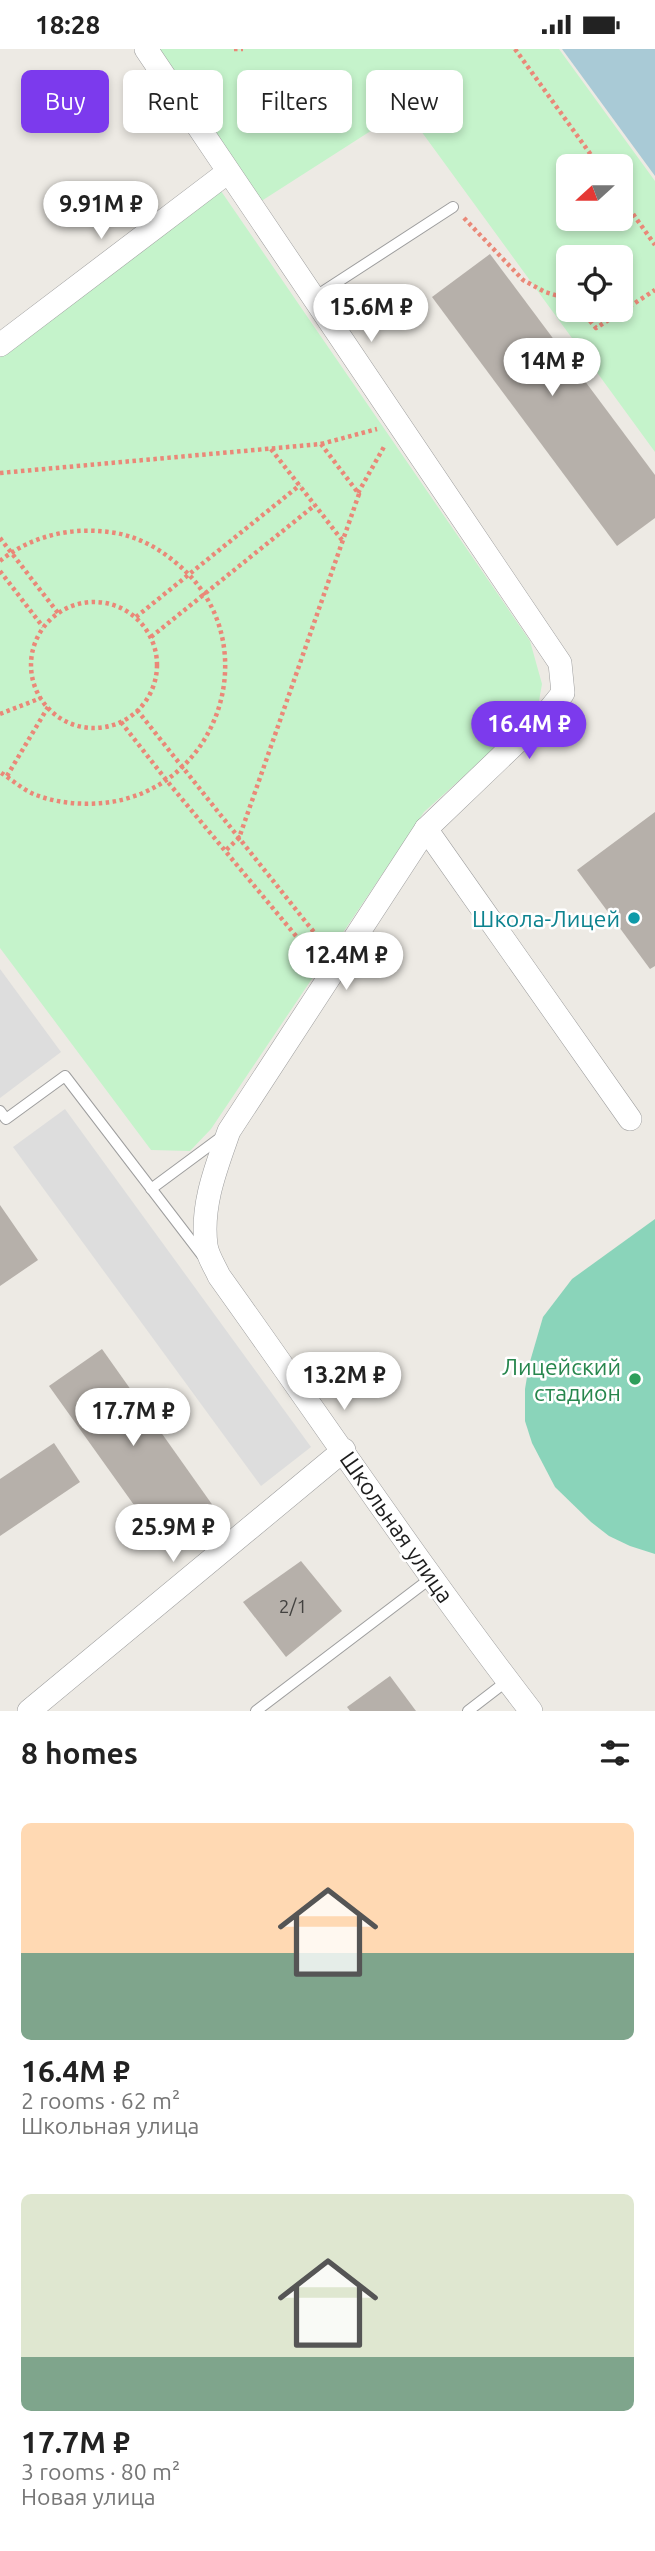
<!DOCTYPE html>
<meta charset="utf-8">
<style>
:root{--surface:#fff;--page:#f2f2f2;--text:#222;--muted:#767676;--accent:#7c3aed}
body{margin:0;font-family:Ubuntu,sans-serif;background:var(--page);color:var(--text);height:100vh;display:flex;flex-direction:column;font-size:26px;white-space:nowrap}
*{box-sizing:border-box;margin:0}
p{font-size:23px;color:var(--muted)}
.icon{flex:none;width:38px;height:38px;fill:none;stroke:currentColor;stroke-width:2;stroke-linecap:round;stroke-linejoin:round}
.map{position:relative;height:1662px;overflow:hidden}
.drawer{display:flex;flex-direction:column;background:var(--surface);flex:1}
.drawer>*{flex:none}
.banner{position:absolute;left:21px;top:21px;width:614px;height:63px;display:flex;gap:14px}
.needle{width:46px;rotate:249deg}
.controls{position:absolute;left:556px;top:105px;display:grid;gap:14px}
.controls a{display:grid;place-items:center;width:77px;height:77px;border-radius:10px;background:var(--surface);box-shadow:0 4px 10px #0003;font-size:35px}
.price{position:absolute;translate:-50% -60px;padding:0 16px;border-radius:24px;background:#fff;color:#222;font-size:23px;line-height:46px;filter:drop-shadow(0 2px 4px #0008)}
.price::after{content:'';position:absolute;left:50%;top:42px;width:21px;height:16px;margin-left:-10px;background:inherit;clip-path:polygon(0 0,100% 0,50% 100%)}
.price.on{background:var(--accent);color:#fff}
ul{padding:0;list-style:none}
li{display:grid;align-content:center;gap:14px;height:371px;padding:0 21px}
li span{display:grid;place-items:center;height:217px;border-radius:10px;color:#555}
li>.icon{margin-inline-start:auto}
span .icon{width:126px;height:126px;fill:#fffc;stroke-width:1}
li b{font-size:30px}
h2{display:flex;justify-content:space-between;align-items:center;height:84px;padding:0 21px;font-size:30px}
.pill{padding:0 24px;border-radius:10px;background:var(--surface);box-shadow:0 4px 10px #0003;font-size:24px;line-height:63px}
.pill.on{background:var(--accent);color:#fff}
.status{display:flex;justify-content:space-between;align-items:center;height:49px;padding:0 35px;background:var(--surface);direction:ltr}
.status svg{height:19px;fill:currentColor}
.map>svg:first-child{display:block}
</style>
<div class="status"><b>18:28</b><svg viewBox="0 0 49 12"><path d="M0 12V9h3v3zM5 12V6h3v6zM10 12V3h3v9zM15 12V0h3v12zM26 1h20v11H26zM47 4h2v5h-2z"/></svg></div>
<div class="map">
<svg width="655" height="1662" viewBox="0 0 655 1662">
<rect width="100%" height="100%" fill="#edeae4"/>
<!-- park -->
<g fill="#c5f3cb" fill-rule="evenodd">
<path d="M146 0H559L655 132V403L405 60 252 158ZM569 117H621V170H569ZM569 208H621V261H569Z"/>
<path d="M221 142 530 592 542 635 539 652 523 674 424 763 211 1080 190 1102 151 1101 0 899V307Z"/>
</g>
<!-- pitch -->
<path fill="#8ad4ba" d="M655 1170V1505L630 1497 609 1487 591 1473 555 1438 532 1394 525 1372V1340L529 1316 543 1268 572 1230Z"/>
<!-- parking -->
<g fill="#ddd">
<path d="M0 920 61 1003 0 1049Z"/>
<path d="M65 1060 311 1398 261 1437 13 1098Z"/>
</g>
<!-- water -->
<path fill="#a9cad6" d="M562 0H655V127Z"/>
<!-- building -->
<g fill="#b6b0aa">
<path d="M490 205 655 426V469L617 497 432 248Z"/>
<path d="M655 763V917L650 920 577 821Z"/>
<path d="M0 1156 38 1211 0 1237Z"/>
<path d="M102 1300 216 1461 164 1498 49 1337Z"/>
<path d="M54 1394 80 1433 0 1487V1430Z"/>
<path d="M301 1512 342 1562 286 1608 243 1553Z"/>
<path d="M390 1627 416 1662H350L347 1658Z"/>
</g>
<g fill="none" stroke-linecap="round" stroke-linejoin="round">
<!-- service casing -->
<g stroke="#9e9e9e" stroke-width="12">
<g id="service">
<path d="M313 249 453 158"/>
<path d="M0 1062 6 1070 65 1027 202 1206"/>
<path d="M151 1140 224 1086"/>
<path d="M256 1662 431 1529"/>
<path d="M468 1662 507 1632"/>
</g>
</g>
<!-- minor casing -->
<g stroke="#9e9e9e" stroke-width="24">
<g id="minor">
<path d="M146 0 560 614 563 644 546 665 426 780 229 1082C216 1119 201 1156 206 1196 207 1206 215 1218 219 1227 323 1372 422 1521 531 1662"/>
<path d="M0 296 228 123"/>
<path d="M426 780 630 1070"/>
<path d="M29 1662 344 1401"/>
</g>
</g>
<!-- path -->
<g stroke="#ea8878" stroke-width="4.5" stroke-dasharray="3.5 3.5" stroke-linecap="butt">
<path d="M234 0H243"/>
<path d="M515 0 599 117"/>
<path d="M621 148 655 196"/>
<path d="M464 169 523 231 545 243 569 250"/>
<path d="M581 261 596 279 655 241"/>
<path d="M321 395 377 380"/>
<path d="M271 400 342 491"/>
<path d="M0 424 321 395 359 445 239 789 225 802"/>
<path d="M358 444 385 396"/>
<path d="M0 489 58 564"/>
<path d="M0 512C31 487 70 478 109 483 134 486 156 497 175 513 269 588 223 742 103 754 81 756 57 754 36 746 23 741 11 730 0 723"/>
<path d="M0 522 43 578"/>
<circle cx="94" cy="616" r="63"/>
<path d="M136 568 300 436"/>
<path d="M151 588 315 456"/>
<path d="M137 661 325 897"/>
<path d="M0 665 41 649"/>
<path d="M121 673 167 732 316 911"/>
<path d="M7 727 48 658"/>
</g>
<!-- service -->
<use href="#service" stroke="#fff" stroke-width="10"/>
<!-- minor -->
<use href="#minor" stroke="#fff" stroke-width="23"/>
</g>
<!-- markers -->
<circle fill="#0f9aa8" stroke="#fff" stroke-width="2.5" cx="634" cy="869" r="7"/>
<circle fill="#2e9e5b" stroke="#fff" stroke-width="2.5" cx="635" cy="1330" r="7"/>
<g text-anchor="middle" dominant-baseline="central" stroke-width="5" stroke-linejoin="round" paint-order="stroke">
<!-- number labels -->
<g font-size="19" fill="#434240">
<text x="293" y="1557">2/1</text>
</g>
<!-- culture labels -->
<g font-size="23" fill="#0d838f" stroke="#fff" text-anchor="end">
<text x="620" y="869">Школа-Лицей</text>
</g>
<!-- leisure labels -->
<g font-size="23" fill="#27864d" stroke="#fff" text-anchor="end">
<text x="621" y="1317">Лицейский<tspan x="621" dy="26">стадион</tspan></text>
</g>
<!-- street labels -->
<g font-size="23" fill="#1d1d1d" stroke="#fff">
<text transform="translate(397 1478) rotate(55)">Школьная улица</text>
</g>
</g>
</svg>
<div class="controls">
<a><svg class="needle" viewBox="-14 -14 28 28"><path d="M0-13l5 13h-10z" fill="#e53935"/><path d="M0 13l5-13h-10z" fill="#767676"/></svg></a>
<a><svg class="icon" aria-label="locate" viewBox="0 0 24 24"><circle cx="12" cy="12" r="6"/><path d="M12 2v4M12 18v4M2 12h4M18 12h4"/></svg></a>
</div>
<b class="price" style="left:101px;top:192px">9.91M ₽</b>
<b class="price" style="left:371px;top:295px">15.6M ₽</b>
<b class="price" style="left:552px;top:349px">14M ₽</b>
<b class="price on" style="left:529px;top:712px">16.4M ₽</b>
<b class="price" style="left:346px;top:943px">12.4M ₽</b>
<b class="price" style="left:344px;top:1363px">13.2M ₽</b>
<b class="price" style="left:133px;top:1399px">17.7M ₽</b>
<b class="price" style="left:173px;top:1515px">25.9M ₽</b>
<div class="banner">
<a class="pill on">Buy</a>
<a class="pill">Rent</a>
<a class="pill">Filters</a>
<a class="pill">New</a>
</div>
</div>
<section class="drawer">
<h2>8 homes<svg class="icon" aria-label="filters" viewBox="0 0 24 24"><path d="M4 7h16M4 17h16"/><circle cx="9" cy="7" r="2"/><circle cx="15" cy="17" r="2"/></svg></h2>
<ul>
<li><span style="background:linear-gradient(#ffd9b3 60%,#7fa58c 0)"><svg class="icon" aria-label="home" viewBox="0 0 24 24"><path d="M3 11l9-7 9 7M6 9v11h12V9"/></svg></span><div><b>16.4M ₽</b><p>2 rooms · 62 m²</p><p>Школьная улица</p></div></li>
<li><span style="background:linear-gradient(#dfe7d0 75%,#7fa58c 0)"><svg class="icon" aria-label="home" viewBox="0 0 24 24"><path d="M3 11l9-7 9 7M6 9v11h12V9"/></svg></span><div><b>17.7M ₽</b><p>3 rooms · 80 m²</p><p>Новая улица</p></div></li>
</ul>
</section>
